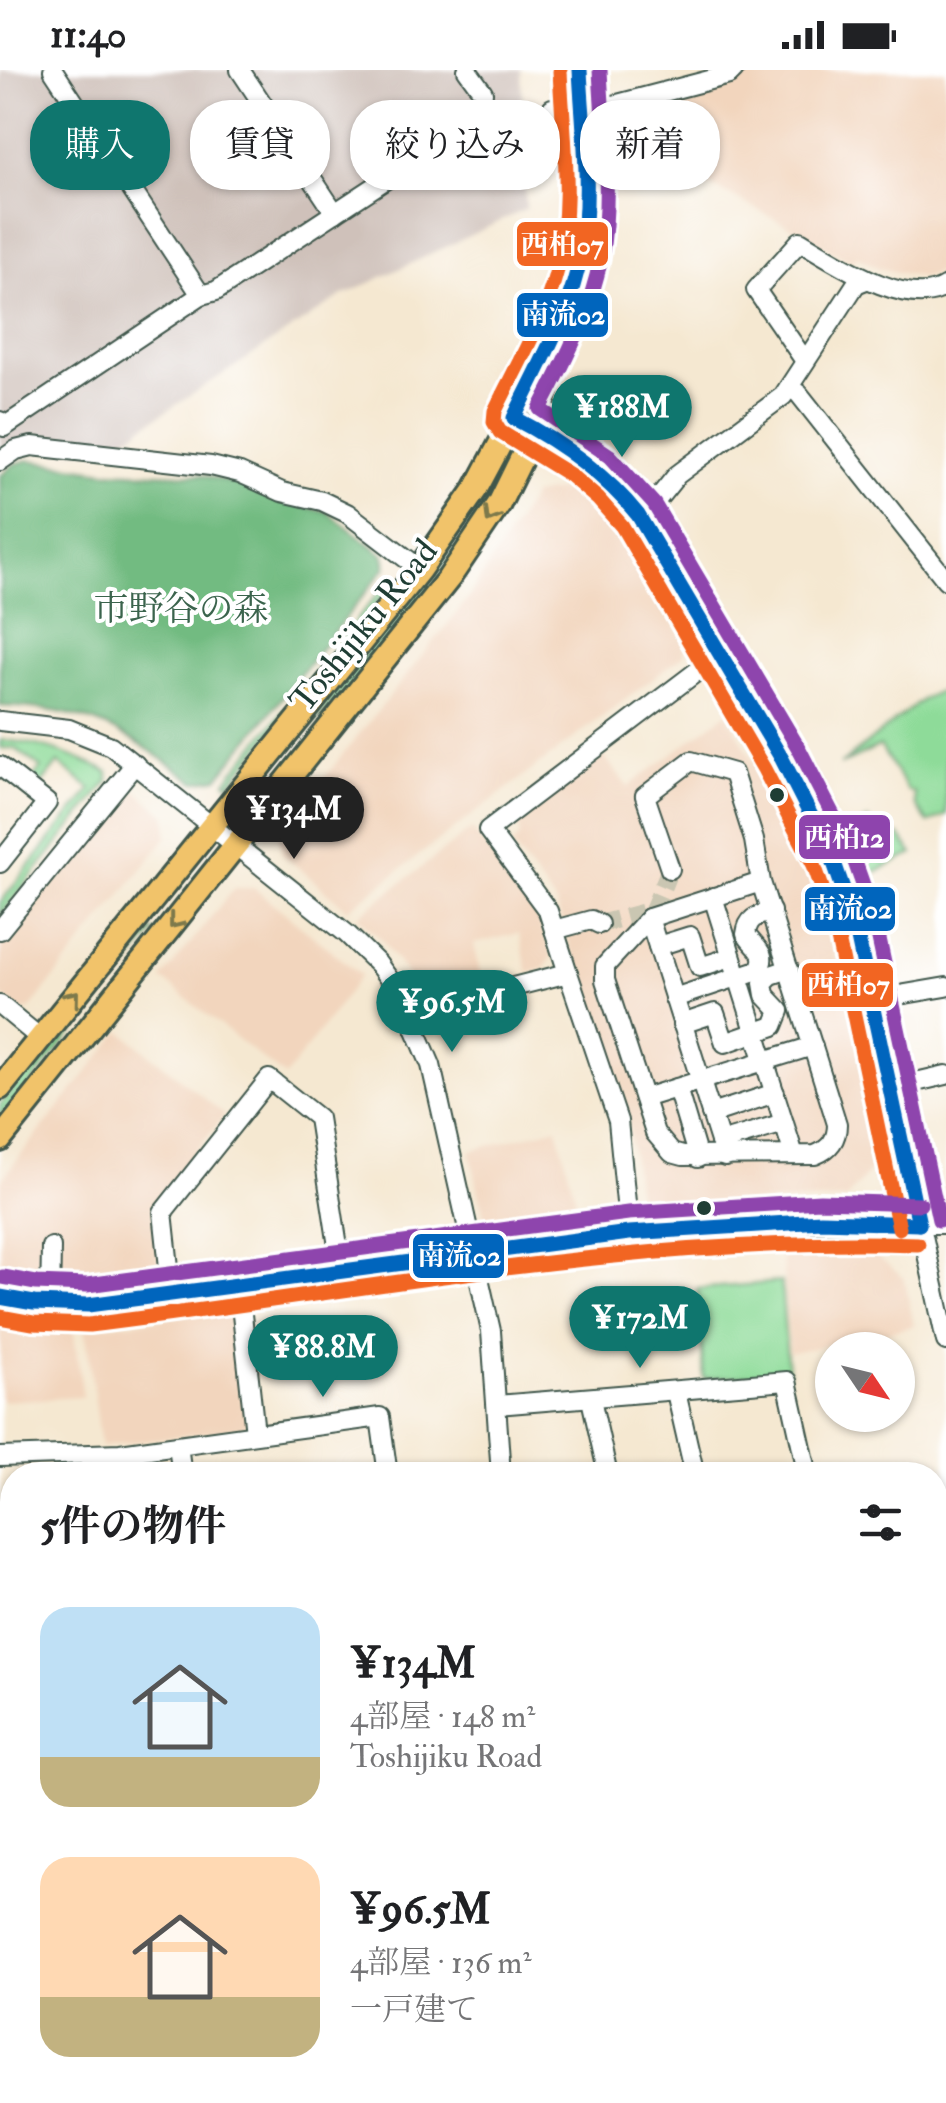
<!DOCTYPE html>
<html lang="ja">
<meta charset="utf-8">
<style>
:root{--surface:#fff;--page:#f2f2f2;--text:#202124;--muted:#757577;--accent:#0f766e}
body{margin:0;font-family:"IM FELL Double Pica","Noto Serif JP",serif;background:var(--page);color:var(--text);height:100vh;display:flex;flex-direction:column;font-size:38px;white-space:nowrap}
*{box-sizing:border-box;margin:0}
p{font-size:32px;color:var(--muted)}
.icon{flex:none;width:55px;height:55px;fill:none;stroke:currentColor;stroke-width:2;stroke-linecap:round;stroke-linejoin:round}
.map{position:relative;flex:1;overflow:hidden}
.panel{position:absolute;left:0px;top:1392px;width:948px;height:642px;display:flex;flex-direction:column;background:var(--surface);border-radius:40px 40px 0 0;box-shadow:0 2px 8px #0004}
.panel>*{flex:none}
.banner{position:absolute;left:30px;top:30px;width:888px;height:90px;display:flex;gap:20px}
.needle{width:65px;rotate:125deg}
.buttons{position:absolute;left:815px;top:1262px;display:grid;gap:20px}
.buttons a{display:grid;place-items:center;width:100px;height:100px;border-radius:50%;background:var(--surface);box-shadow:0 2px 8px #0004;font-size:50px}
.price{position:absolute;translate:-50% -85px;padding:0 22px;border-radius:35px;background:var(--accent);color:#fff;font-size:32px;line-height:65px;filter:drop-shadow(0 2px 5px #0008)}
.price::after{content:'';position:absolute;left:50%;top:60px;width:30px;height:22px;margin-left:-15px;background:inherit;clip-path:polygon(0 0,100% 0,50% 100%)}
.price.active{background:#222;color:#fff}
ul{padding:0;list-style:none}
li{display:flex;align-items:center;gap:30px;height:250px;padding:0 40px}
li span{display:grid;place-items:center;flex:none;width:280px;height:200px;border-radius:30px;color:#555}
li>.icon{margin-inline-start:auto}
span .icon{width:120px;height:120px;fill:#fffc;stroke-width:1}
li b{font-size:42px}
h2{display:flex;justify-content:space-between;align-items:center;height:120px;padding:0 40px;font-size:42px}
.chip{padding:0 35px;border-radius:40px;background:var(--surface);box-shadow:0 2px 8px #0004;font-size:35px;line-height:90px}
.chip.active{background:var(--accent);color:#fff}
.status{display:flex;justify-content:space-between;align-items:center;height:70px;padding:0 50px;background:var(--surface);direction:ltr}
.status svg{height:28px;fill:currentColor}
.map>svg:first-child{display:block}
</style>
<div class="status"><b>11:40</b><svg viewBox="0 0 49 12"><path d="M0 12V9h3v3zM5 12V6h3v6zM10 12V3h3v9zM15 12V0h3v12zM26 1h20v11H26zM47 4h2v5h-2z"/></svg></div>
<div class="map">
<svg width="946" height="2033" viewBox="0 0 946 2033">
<rect width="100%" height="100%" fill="#fff"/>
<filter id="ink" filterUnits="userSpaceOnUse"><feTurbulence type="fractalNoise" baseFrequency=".01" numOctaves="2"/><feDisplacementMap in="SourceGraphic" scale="20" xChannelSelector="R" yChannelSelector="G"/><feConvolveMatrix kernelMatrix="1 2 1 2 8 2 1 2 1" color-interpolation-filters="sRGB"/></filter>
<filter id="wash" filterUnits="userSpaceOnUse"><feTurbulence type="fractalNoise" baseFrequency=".0048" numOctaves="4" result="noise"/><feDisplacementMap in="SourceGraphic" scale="40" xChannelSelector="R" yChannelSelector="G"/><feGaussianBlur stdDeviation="2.25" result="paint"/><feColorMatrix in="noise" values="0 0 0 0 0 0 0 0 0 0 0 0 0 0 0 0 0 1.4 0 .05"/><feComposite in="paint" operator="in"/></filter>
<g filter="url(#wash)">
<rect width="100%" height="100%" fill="#f5e8d1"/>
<!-- built -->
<g fill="#f2d5bd">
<path d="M744 0H946V198L925 208 879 198 857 186 852 192 798 161 614 65V44L735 9Z"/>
<path d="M580 417 605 441 686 572 684 585 348 839 282 784 279 764 467 530 533 425Z"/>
<path d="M727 643 785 748 816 822 845 920 881 1088 846 1129 648 1137 638 1130 629 1059 556 834 512 775 520 767 518 750 603 685 628 717Z"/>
<path d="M132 717 167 746 168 766 29 940 22 941 0 924V873L124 718Z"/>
<path d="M472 759 534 840 552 886 544 899 528 903 519 863 474 874 482 913 430 926 418 921 384 872 358 846Z"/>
<path d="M234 818H254L361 905 285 1007 162 909Z"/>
<path d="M121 961 225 1045 152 1137 159 1196 149 1208 106 1211 61 1212 0 1206V1111Z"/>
<path d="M557 1057 580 1146 498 1156 484 1146 470 1081Z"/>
<path d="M781 1174H861L904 1208 914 1256 789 1283Z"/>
<path d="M223 1241 234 1248 248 1351 244 1358 101 1376 85 1258Z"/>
<path d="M0 1253 73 1259 83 1327 0 1331Z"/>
<path d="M935 1809 946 1812V1912L935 1899Z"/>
</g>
<!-- industrial -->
<path fill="#cfc1ba" d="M0 0H521L526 139 342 226 109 379 0 382Z"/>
<!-- green -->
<g fill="#8edb99" stroke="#568c66" stroke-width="2.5">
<path d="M464 465 440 504 349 617 298 668 405 532Z"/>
<path d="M385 515 389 519 230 714 226 711Z"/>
<path d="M946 618V745L928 753 915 735 914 722 908 721 880 676 840 695 924 628Z"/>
<path d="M0 670C40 672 72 685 108 702V711L0 846V833L91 719 58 693 40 716 32 710 41 698 15 678H0Z"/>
<path d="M868 750 885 768 899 765 913 784 862 808 843 762Z"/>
<path d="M151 860 154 862 20 1027 0 1047V1035L100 910Z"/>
<path d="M781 1212 788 1302 704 1309 697 1219Z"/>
</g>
<!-- forest -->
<path fill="#72bb81" stroke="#487c5a" stroke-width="2.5" d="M29 390 105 401 202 405 234 413 291 434 326 441 384 485 386 497 218 708 195 712C124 661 90 639 0 636V406L14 394Z"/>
</g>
<g filter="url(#ink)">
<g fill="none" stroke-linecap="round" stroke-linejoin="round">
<!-- minor-tunnel -->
<path stroke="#cac6b2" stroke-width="18" stroke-dasharray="18 9" stroke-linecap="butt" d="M599 854 653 840 670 799"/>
<!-- minor casing -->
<g stroke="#3f574c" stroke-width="22">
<g id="minor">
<path d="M240 0 335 143"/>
<path d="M580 0 584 92 580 195"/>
<path d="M552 38 606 37 729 5 734 0"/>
<path d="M581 187 549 273 514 348C563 373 605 401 638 445 716 576 804 705 854 850L946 1271"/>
<path d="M201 225 216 221 481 47 483 22 467 0"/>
<path d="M805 291 756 220 800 171C834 191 908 242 946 216"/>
<path d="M789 317 799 324 946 510"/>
<path d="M0 351 4 357 201 225 53 0"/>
<path d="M536 359 560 292 574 235"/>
<path d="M0 391 16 380 32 376 211 396 240 403 282 422 322 431 347 443 420 499"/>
<path d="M638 445 656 431 677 405 783 326 856 214 866 210"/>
<path d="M0 651 69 659 111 676 347 864 378 894 401 925 431 995 491 1261 501 1405"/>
<path d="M0 696 47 733 0 793"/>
<path d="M670 799 645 726 691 691 733 703 754 770 761 812 837 1054C837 1070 830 1079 815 1085L683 1086 672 1083 655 1063 605 910V896L649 848 761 812"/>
<path d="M713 827 794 1085"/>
<path d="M649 848 725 1087"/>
<path d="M0 860 135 694"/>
<path d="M554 860 591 850 599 854"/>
<path d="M658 876 690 866 700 897 731 887"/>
<path d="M568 903 548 841 488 760 720 584"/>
<path d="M674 928 758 900C770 883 754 878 746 864 748 848 756 846 771 841"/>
<path d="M870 930 946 917"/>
<path d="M0 935 40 968"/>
<path d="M411 943 568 903 618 1051 629 1163"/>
<path d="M682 954 715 943 725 973 774 956 780 941 765 925 763 913 771 905 789 899"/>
<path d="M677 1018 698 1088"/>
<path d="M890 1018 946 1005"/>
<path d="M644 1028 813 976"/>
<path d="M711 1044 775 1023"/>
<path d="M720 1072 784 1053"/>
<path d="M239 1217 255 1363"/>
<path d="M172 1225 163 1142 269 1009 318 1048 342 1202"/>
<path d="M0 1227C121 1247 250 1213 370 1198 483 1184 596 1163 710 1156 789 1151 867 1154 946 1154"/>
<path d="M50 1233 51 1177"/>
<path d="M676 1322 695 1405"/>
<path d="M591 1329 608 1405"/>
<path d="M497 1335 787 1311 808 1405"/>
<path d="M178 1375 182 1405"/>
<path d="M0 1387 120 1383 380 1347 388 1405"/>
<path d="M935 1458 946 1455"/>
<path d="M0 1497 12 1495"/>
<path d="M0 1648 12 1702"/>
<path d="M935 1800 946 1803"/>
<path d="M0 1841 12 1838"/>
<path d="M935 1912 946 1925"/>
<path d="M0 1977 12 1980"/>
<path d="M239 2022 270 2029 302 2022"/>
<path d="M641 2022 693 2032"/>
<path d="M464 2033 467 2022"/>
</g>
</g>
<!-- major casing -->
<g stroke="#3f574c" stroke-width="28">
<g id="major">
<path d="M0 1018 420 499 476 419 514 348"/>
<path d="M0 1070 449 508 499 434 536 359"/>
</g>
</g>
<!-- minor -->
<use href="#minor" stroke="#fff" stroke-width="18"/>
<!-- major -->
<use href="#major" stroke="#f1c36a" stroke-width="22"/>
<!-- bus-1 casing -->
<g stroke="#fff" stroke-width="22">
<g id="bus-1">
<path d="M580 0C583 61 592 124 581 184 570 243 539 295 514 348 562 373 604 403 638 445L782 689 832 787 854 850 919 1154"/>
<path d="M0 1227 34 1233 88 1235 629 1163 821 1151 919 1154"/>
</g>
</g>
<!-- bus-2 casing -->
<g stroke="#fff" stroke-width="22">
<g id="bus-2">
<path d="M560 1C563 67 574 135 557 200 544 250 517 295 495 341L494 352 500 362 570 405 598 429 622 456 764 699 814 795 835 855 899 1158"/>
<path d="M0 1247 33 1253 89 1255C364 1221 640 1165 918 1174"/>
</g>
</g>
<!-- bus-3 casing -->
<g stroke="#fff" stroke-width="22">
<g id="bus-3">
<path d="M600 0C603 62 612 126 601 187 591 241 565 291 540 339L610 386 654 434 799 679 850 778 874 846 939 1150"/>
<path d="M3 1207 36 1213 87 1215 628 1143 820 1131 920 1134"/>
</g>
</g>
<!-- bus-1 -->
<use href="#bus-1" stroke="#0065bd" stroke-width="15"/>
<!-- bus-2 -->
<use href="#bus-2" stroke="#f26522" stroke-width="15"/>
<!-- bus-3 -->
<use href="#bus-3" stroke="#8e44ad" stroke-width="15"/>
</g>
<!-- one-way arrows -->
<defs><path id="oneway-chevron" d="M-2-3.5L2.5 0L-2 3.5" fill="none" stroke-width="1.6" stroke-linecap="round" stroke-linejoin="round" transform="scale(2.5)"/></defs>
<g stroke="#7d794c">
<use href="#oneway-chevron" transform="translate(491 446) rotate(121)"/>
<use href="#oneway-chevron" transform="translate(175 852) rotate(128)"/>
<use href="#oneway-chevron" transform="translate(73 927) rotate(-51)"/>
</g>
</g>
<!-- markers -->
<g fill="#1f3d34" stroke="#fff" stroke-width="4">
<circle cx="777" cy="725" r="9"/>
<circle cx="704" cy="1138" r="9"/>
</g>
<g text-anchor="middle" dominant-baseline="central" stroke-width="8" stroke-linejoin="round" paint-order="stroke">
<!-- park labels -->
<g font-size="35" fill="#3b644d" stroke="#fff">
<text x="181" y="539">市野谷の森</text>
</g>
<!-- street labels -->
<g font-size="35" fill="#1f3d34" stroke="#fff">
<text transform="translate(364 556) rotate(-51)">Toshijiku Road</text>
</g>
</g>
<g stroke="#fff" stroke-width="4">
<rect x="515" y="150" width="95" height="48" rx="10" fill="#f26522"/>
<rect x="515" y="221" width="95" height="48" rx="10" fill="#0065bd"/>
<rect x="797" y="743" width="95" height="48" rx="10" fill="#8e44ad"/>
<rect x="803" y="815" width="94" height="48" rx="10" fill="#0065bd"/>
<rect x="800" y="891" width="95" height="48" rx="10" fill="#f26522"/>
<rect x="411" y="1162" width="95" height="48" rx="10" fill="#0065bd"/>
</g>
<g font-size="28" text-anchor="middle" font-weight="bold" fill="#fff">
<text x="562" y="184">西柏07</text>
<text x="563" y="254">南流02</text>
<text x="844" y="777">西柏12</text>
<text x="850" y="848">南流02</text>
<text x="848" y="924">西柏07</text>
<text x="459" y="1195">南流02</text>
</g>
</svg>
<div class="buttons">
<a><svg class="needle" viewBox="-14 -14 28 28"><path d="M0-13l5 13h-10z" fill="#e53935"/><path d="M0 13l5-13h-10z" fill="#757577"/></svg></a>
</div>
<b class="price" style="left:622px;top:390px">¥188M</b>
<b class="price active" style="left:294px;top:792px">¥134M</b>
<b class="price" style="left:452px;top:985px">¥96.5M</b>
<b class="price" style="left:640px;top:1301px">¥172M</b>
<b class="price" style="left:323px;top:1330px">¥88.8M</b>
<div class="banner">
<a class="chip active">購入</a>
<a class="chip">賃貸</a>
<a class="chip">絞り込み</a>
<a class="chip">新着</a>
</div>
<section class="panel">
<h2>5件の物件<svg class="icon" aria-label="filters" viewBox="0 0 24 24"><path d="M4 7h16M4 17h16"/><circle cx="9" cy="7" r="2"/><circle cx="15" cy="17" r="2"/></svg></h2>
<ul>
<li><span style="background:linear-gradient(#bfe0f5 75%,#c2b280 0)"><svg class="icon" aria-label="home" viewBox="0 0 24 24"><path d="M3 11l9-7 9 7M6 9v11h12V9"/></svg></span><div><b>¥134M</b><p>4部屋 · 148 m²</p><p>Toshijiku Road</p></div></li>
<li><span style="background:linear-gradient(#ffd9b3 70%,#c2b280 0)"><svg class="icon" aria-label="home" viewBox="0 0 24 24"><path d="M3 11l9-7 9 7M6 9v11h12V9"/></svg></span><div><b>¥96.5M</b><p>4部屋 · 136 m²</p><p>一戸建て</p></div></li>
</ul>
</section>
</div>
